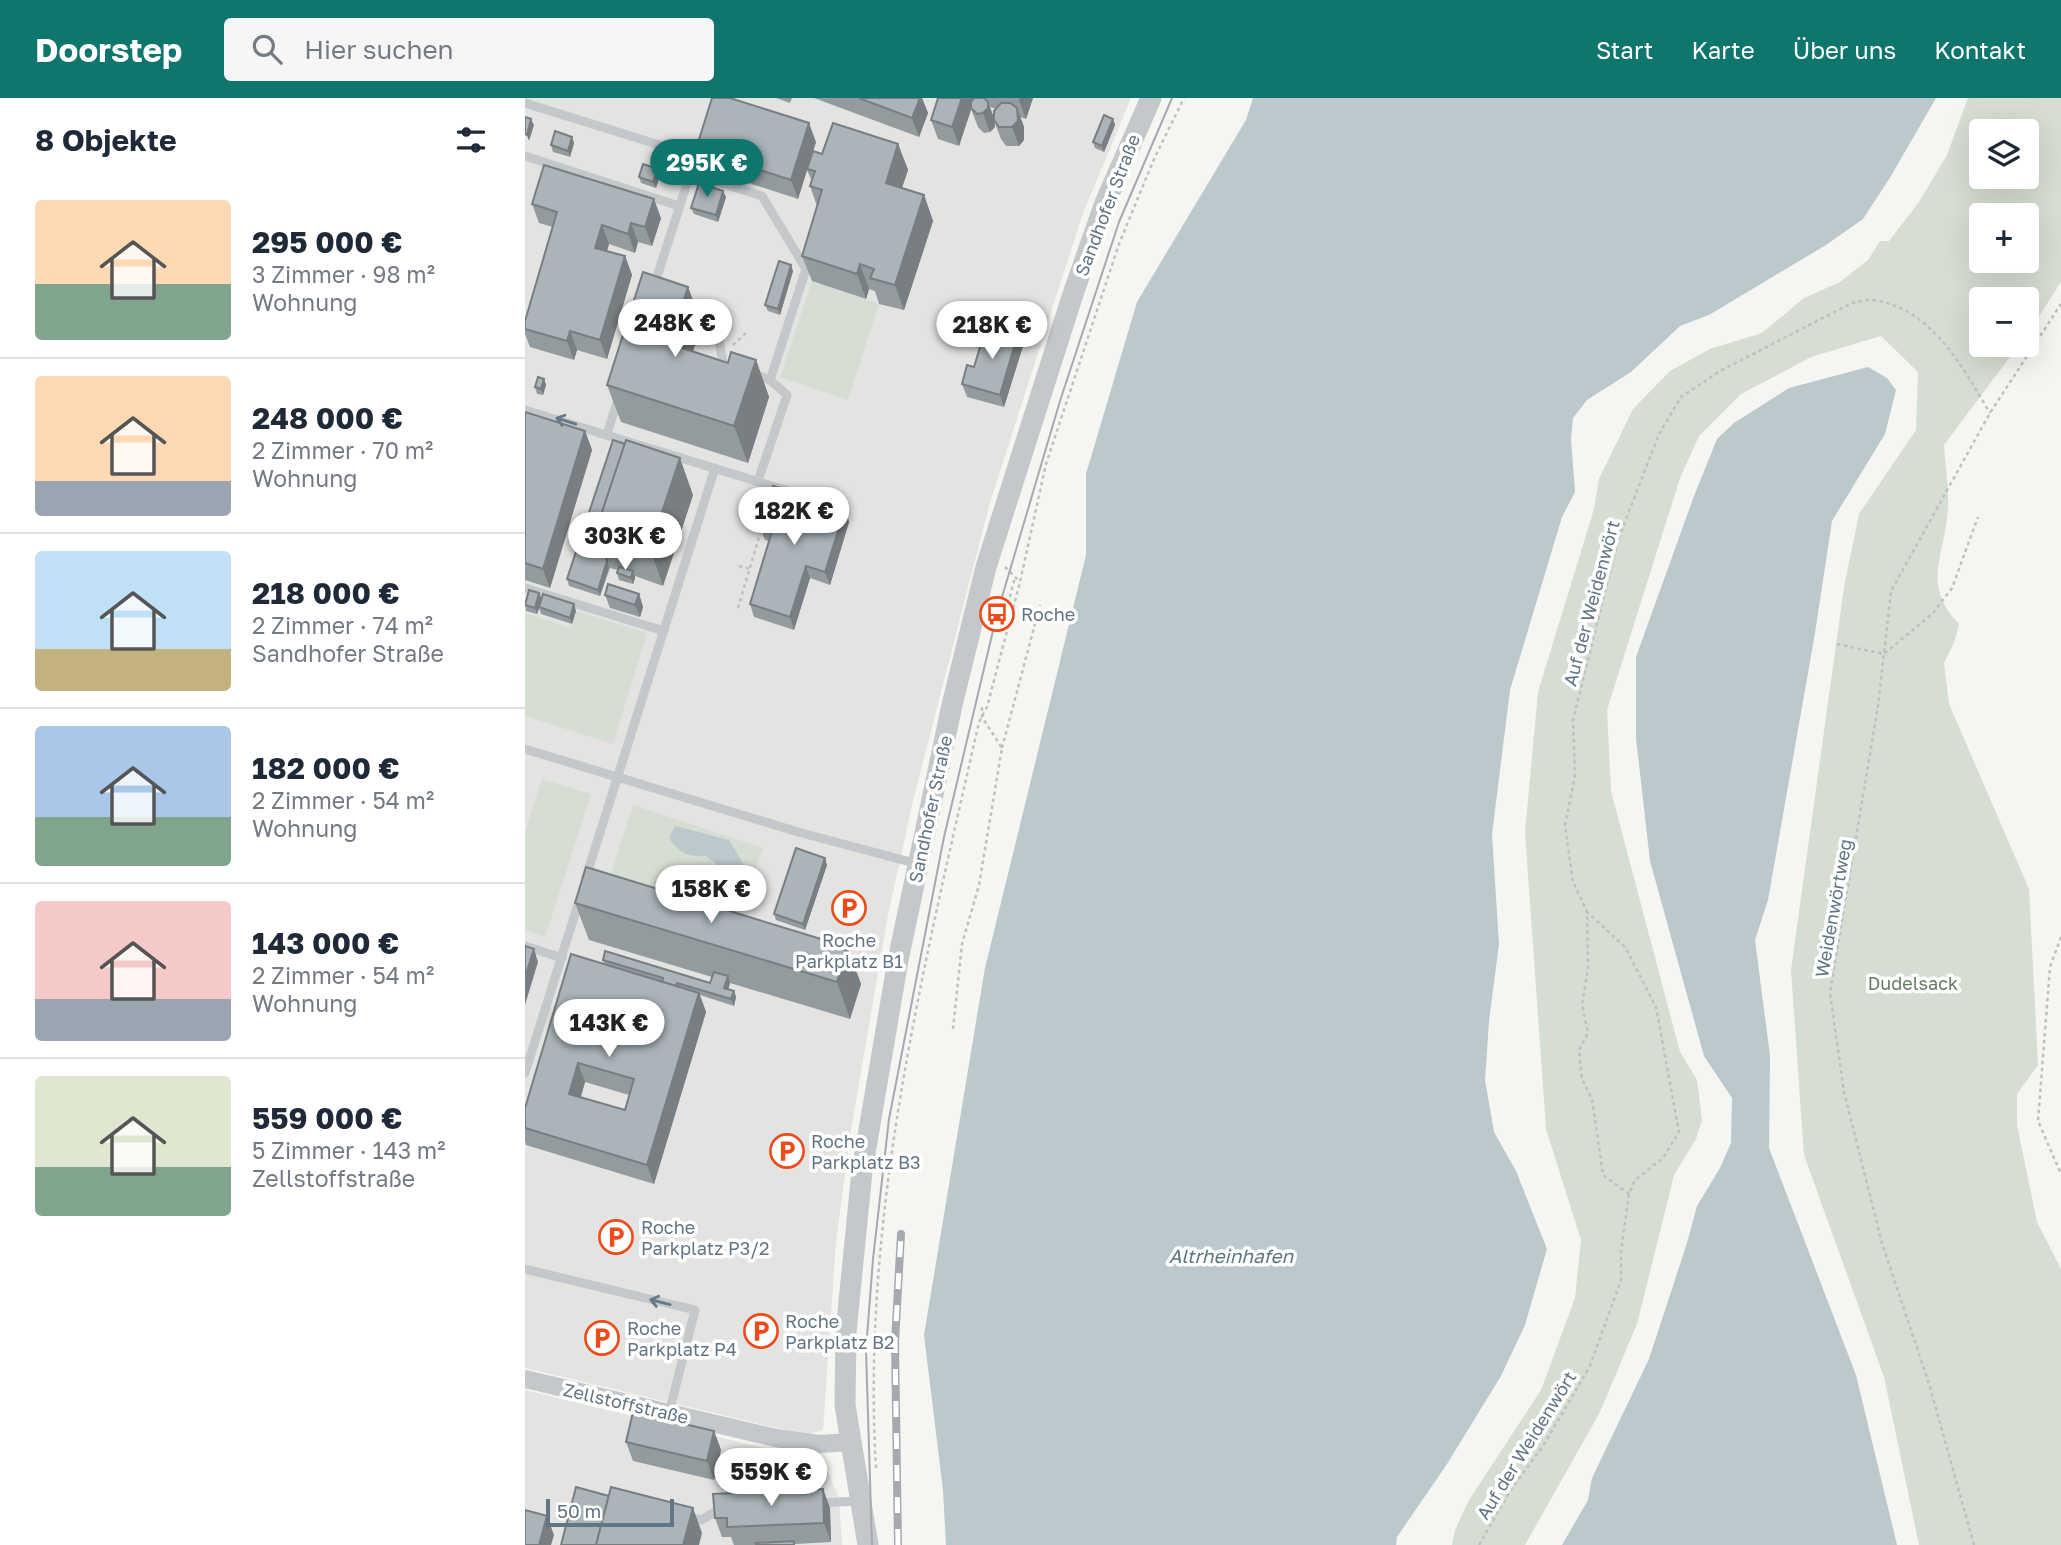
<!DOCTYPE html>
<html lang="de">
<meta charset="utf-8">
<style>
:root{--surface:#fff;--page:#f6f6f7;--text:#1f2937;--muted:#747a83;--line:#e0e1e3;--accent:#0f766e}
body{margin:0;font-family:"Golos Text",sans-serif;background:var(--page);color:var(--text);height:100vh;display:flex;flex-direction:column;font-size:26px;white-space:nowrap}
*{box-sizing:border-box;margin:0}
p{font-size:23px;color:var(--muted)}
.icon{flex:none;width:38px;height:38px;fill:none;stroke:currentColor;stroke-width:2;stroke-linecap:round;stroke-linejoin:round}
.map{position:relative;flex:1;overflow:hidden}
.panel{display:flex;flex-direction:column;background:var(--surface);width:525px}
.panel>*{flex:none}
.controls{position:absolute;left:1444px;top:21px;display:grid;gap:14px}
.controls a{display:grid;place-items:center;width:70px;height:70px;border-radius:7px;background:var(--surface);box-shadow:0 7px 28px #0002;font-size:35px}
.scale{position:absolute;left:21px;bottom:18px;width:128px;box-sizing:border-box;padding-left:7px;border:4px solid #627584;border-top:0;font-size:19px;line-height:24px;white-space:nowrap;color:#627584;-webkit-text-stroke:5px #fff;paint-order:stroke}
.price{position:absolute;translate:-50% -60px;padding:0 16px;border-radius:24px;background:#fff;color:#222;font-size:23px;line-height:46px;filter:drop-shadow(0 2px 4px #0008)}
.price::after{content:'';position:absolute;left:50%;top:42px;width:21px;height:16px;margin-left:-10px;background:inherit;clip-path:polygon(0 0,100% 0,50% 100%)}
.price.current{background:var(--accent);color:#fff}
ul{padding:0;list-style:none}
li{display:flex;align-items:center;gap:21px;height:175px;padding:0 35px}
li+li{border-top:2px solid var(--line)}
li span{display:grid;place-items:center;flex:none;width:196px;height:140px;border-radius:7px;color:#555}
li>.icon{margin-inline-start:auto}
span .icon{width:84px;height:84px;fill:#fffc;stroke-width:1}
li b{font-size:30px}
h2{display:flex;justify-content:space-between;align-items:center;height:84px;padding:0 35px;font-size:30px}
header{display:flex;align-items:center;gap:42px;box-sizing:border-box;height:98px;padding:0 35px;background:var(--accent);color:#fff}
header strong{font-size:33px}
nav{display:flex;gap:38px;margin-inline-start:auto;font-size:24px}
.search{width:490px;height:63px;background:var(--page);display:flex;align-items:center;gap:18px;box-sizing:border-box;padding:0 24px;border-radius:7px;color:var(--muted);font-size:26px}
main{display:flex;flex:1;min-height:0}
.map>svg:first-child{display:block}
</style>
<header>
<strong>Doorstep</strong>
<div class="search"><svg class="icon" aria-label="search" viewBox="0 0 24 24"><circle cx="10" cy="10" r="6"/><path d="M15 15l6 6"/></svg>Hier suchen</div>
<nav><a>Start</a><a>Karte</a><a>Über uns</a><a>Kontakt</a></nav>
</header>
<main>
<section class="panel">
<h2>8 Objekte<svg class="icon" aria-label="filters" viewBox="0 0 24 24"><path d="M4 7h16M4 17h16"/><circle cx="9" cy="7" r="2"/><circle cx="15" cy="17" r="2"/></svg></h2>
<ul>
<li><span style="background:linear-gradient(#ffd9b3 60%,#7fa58c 0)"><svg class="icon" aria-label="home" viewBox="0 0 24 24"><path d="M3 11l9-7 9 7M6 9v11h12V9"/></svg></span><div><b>295 000 €</b><p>3 Zimmer · 98 m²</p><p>Wohnung</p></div></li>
<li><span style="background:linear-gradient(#ffd9b3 75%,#9aa5b1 0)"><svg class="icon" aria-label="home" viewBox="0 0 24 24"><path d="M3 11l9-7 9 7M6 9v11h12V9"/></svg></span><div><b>248 000 €</b><p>2 Zimmer · 70 m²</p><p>Wohnung</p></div></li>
<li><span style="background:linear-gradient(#bfe0f5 70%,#c2b280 0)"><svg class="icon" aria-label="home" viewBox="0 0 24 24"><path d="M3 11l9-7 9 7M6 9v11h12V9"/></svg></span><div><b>218 000 €</b><p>2 Zimmer · 74 m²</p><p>Sandhofer Straße</p></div></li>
<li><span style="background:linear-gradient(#a9c7e8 65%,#7fa58c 0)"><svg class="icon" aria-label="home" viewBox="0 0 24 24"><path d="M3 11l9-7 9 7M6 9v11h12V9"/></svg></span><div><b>182 000 €</b><p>2 Zimmer · 54 m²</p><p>Wohnung</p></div></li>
<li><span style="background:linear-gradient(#f6c9c9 70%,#9aa5b1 0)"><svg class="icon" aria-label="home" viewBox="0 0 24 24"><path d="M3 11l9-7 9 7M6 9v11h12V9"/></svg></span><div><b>143 000 €</b><p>2 Zimmer · 54 m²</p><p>Wohnung</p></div></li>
<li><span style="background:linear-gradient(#dfe7d0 65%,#7fa58c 0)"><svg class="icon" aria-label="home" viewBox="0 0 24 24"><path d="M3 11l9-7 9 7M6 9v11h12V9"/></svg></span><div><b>559 000 €</b><p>5 Zimmer · 143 m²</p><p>Zellstoffstraße</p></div></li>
</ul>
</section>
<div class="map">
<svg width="1536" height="1447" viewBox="0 0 1536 1447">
<rect width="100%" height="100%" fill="#f5f5f1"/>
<!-- built -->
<g fill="#e3e4e2">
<path d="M0 0H606L557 118 464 408 388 703 363 817 326 1032 311 1143 298 1332 281 1337 0 1270Z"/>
<path d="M0 1292 280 1360 303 1374 314 1400 317 1447H0Z"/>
</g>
<!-- green -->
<g fill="#d6ddd2" fill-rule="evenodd">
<path d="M1443 0H1536V184L1502 237V201H1456V247H1494L1419 347C1420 367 1424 387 1423 407 1422 455 1394 485 1434 526L1429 545 1419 565 1424 606 1504 791 1513 967 1492 996V1027L1512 1124 1536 1171V1447H1394L1359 1279 1279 1057 1266 872 1319 489 1334 416 1391 332 1393 274 1356 238 1286 259 1216 296 1174 338 1155 380 1082 612 1086 693 1155 954 1172 982 1177 1022 1171 1041 1149 1077 1112 1226 1075 1314 1000 1447H927L930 1432 944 1402 1016 1292 1050 1200 1056 1142 1021 1031 1000 734 1013 594 1069 411 1074 381 1108 311 1145 273 1185 251 1237 235 1279 200 1315 184 1343 162 1355 143H1364L1394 104 1422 57ZM1502 33V79H1456V33ZM1502 117V163H1456V117Z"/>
<path d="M287 183 354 206 323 302 255 279Z"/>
<path d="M52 513 122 535 88 646 0 618V515L46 530Z"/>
<path d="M17 681 66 696 20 839 0 832V734Z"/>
<path d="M108 707 238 750 211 834 81 791Z"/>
</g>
<!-- water -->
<g fill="#bbc8cc">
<path d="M728 0H1411L1366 78 1338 121 1301 147 1184 217 1155 228 1106 274 1062 302 1048 320 1046 341 1050 394 1037 419 985 592 967 736 974 846 964 923 960 982 969 1034 991 1073 1022 1151 1000 1227 976 1278 922 1366 872 1439 871 1447H421L418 1392 399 1237 460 870 561 457V376L612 204 721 22Z"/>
<path d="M1343 269 1362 280 1371 292 1360 336 1307 423 1290 535 1243 802 1230 842 1245 958 1244 1050 1331 1277 1372 1447H1037L1063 1402 1067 1380 1124 1261 1162 1145 1172 1108 1195 1070 1206 1045 1207 1000 1179 958 1125 763 1111 640V559L1169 398 1192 341 1209 325 1264 290Z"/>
<path d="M150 728 204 742 220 769 207 778 181 758C163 759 154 755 144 740Z"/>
</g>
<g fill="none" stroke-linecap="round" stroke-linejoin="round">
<!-- path -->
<g stroke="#bec0c2" stroke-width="2.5" stroke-dasharray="3.5 3.5" stroke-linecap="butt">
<path d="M208 247 223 233"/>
<path d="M229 424 238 427"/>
<path d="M214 468 225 471"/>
<path d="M480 469 495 484"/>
<path d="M485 499 490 479"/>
<path d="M213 510 237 429"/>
<path d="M1312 546 1359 556 1408 515 1427 490 1453 419"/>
<path d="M477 650 515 507"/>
<path d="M1536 839 1525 869 1513 1023 1536 1076"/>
<path d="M428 931 437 846 454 787 477 650 457 619V607"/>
<path d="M1104 1096 1078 1077 1067 1001 1057 981 1054 952 1063 935 1057 907 1063 870 1062 814 1048 784 1040 727 1050 678 1048 622 1093 442 1134 336 1156 299 1195 273 1327 205C1334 204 1342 201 1348 202 1407 210 1438 270 1465 315"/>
<path d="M351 1370C336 1117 399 868 454 624L462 609 495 484 521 366 594 146 629 61 659 0"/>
<path d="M954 1447 987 1390 1018 1348 1065 1268 1096 1182V1153L1104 1096 1110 1082 1138 1060 1154 1034 1131 909 1100 849 1062 814"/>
<path d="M1449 1447 1405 1289 1357 1145 1319 994 1305 895 1353 608 1366 493 1465 315 1536 206"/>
</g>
<!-- service -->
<g stroke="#c4c8cb" stroke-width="9">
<path d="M0 5 170 58"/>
<path d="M0 58 154 108"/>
<path d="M165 75 237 98 281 171 245 282"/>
<path d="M129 188 175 45"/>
<path d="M161 210 190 219 198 265 204 267"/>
<path d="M227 275 245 282 262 297 233 383"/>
<path d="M0 312 286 400"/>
<path d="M82 336 94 298"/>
<path d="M0 490 139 533"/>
<path d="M0 651 273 734 393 766"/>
<path d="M61 779 190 370"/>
<path d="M0 848 37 860"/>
<path d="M0 975 55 800"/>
<path d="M0 1171 170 1212 144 1315"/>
<path d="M293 1405 335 1403"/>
<path d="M161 1419 176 1422 199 1409"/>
</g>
<!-- minor -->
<path stroke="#c4c8cb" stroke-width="18" d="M0 1281 251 1340 294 1346 327 1344"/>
<!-- tertiary -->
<path stroke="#c4c8cb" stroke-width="21" d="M343 1447 320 1307 321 1234 337 1073 373 862 427 607 461 469 548 196 580 105 626 0"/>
<!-- tram -->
<path stroke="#a4aab0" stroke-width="2" d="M347 1447 341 1252 348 1161 364 1021 419 739 472 516 535 303 594 124 647 0"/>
<!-- rail casing -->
<g stroke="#a4aab0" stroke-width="8">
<path id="rail" d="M373 1447 370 1244 376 1136"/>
</g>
<!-- rail -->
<use href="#rail" stroke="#fff" stroke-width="5" stroke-dasharray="16" stroke-linecap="butt"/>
</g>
<!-- wall -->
<g fill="#939b9f" fill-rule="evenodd">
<path d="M251 0H267L265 5Z"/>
<path d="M289 0H397L403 15 394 39Z"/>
<path d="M413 0H508L501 21 495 19 499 29V42L494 48H481L476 41 470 25V29L465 34 459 35 453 29 446 11 434 48 413 41 406 22ZM465 9 471 11 469 20Z"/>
<path d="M588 21 590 27 579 54 570 50 568 44Z"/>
<path d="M291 44 288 53 297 56 373 46 383 72 377 90 399 97 408 123 379 212 354 206 350 193 344 191 341 201 287 183 277 158 292 108 285 88 287 83 282 72 273 101 178 70 171 51Z"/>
<path d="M49 45 45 59 28 54 26 47Z"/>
<path d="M135 77 131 90 116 85 114 79Z"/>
<path d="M198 93 201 99 193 124 169 116 166 110Z"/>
<path d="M7 106 136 120 127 148 113 144 110 155 84 146 82 153 100 158 107 177 82 261 52 252 49 262 5 249 0 236V223L28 129 14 125Z"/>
<path d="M268 173 255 217 243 213 240 207Z"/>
<path d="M163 189 177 226 168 253 203 265 231 262 244 299 223 365 96 324 82 287Z"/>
<path d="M493 235 498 248 479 309 442 299 437 286 449 269Z"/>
<path d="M19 281 21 287 18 297 12 296 10 289Z"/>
<path d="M0 314 60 333 67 352 25 490 0 482Z"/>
<path d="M88 342 168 397 138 488 110 478V480L108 486 94 482 92 475 93 472 85 470 75 498 44 488 42 481Z"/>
<path d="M320 411 324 424 305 487 285 480 269 532 229 519 225 506 244 443 240 442 235 429Z"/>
<path d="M14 495 16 501 51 513 47 526 16 516 14 510 12 516 1 513 0 503Z"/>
<path d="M114 496 118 509 115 519 85 510 80 497Z"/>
<path d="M302 767 280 832 251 822 249 816Z"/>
<path d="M50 805 322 849 336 886 325 921 205 885 203 891 209 893 211 899 209 908 175 897 181 914 129 1086 1 1047 0 1043V1010L79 866 78 862 185 885 187 879 64 842ZM60 984 104 997 100 1012 56 999Z"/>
<path d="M189 1333 196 1352 189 1382 108 1363 101 1344Z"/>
<path d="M298 1391 305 1410 306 1444 270 1446V1447H209L206 1439H197L190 1420Z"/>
</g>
<!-- shaded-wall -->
<g fill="#787e82">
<path d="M395 0H397L403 15 394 39 387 20Z"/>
<path d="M437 0H448L449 3 434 48 427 29Z"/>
<path d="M495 0H508L501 21 494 2Z"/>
<path d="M463 4 470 23 469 22 470 29 465 34 458 15Z"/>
<path d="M492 10 499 29V42L494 48 487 29Z"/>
<path d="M6 21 9 27 4 43 2 37Z"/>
<path d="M588 21 590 27 579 54 577 48Z"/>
<path d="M284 25 291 44 273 101 266 82Z"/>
<path d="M47 39 49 45 45 59 43 53Z"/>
<path d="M373 46 383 72 370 110 361 85Z"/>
<path d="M133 71 135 77 131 90 128 84Z"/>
<path d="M198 93 201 99 193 124 191 117Z"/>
<path d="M399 97 408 123 379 212 370 187Z"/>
<path d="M129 101 136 120 127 148 120 129Z"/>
<path d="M106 125 113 144 110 155 103 136Z"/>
<path d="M77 127 84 146 77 169 70 150Z"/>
<path d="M100 158 107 177 82 261 75 242Z"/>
<path d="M335 166 344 191 341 201 332 176Z"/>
<path d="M266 167 268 173 255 217 253 211Z"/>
<path d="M163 189 177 226 158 283 145 246Z"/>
<path d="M45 233 52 252 49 262 42 243Z"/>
<path d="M493 235 498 248 479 309 475 297Z"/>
<path d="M231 262 244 299 223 365 209 328Z"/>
<path d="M19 281 21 287 18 297 16 291Z"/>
<path d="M60 333 67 352 25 490 18 471Z"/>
<path d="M155 360 168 397 138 488 125 450Z"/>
<path d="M320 411 324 424 305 487 300 474Z"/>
<path d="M82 463 84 469 75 498 73 492Z"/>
<path d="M281 468 285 480 269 532 265 519Z"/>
<path d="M108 473 110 480 108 486 106 480Z"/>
<path d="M14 495 17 502 12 516 10 510Z"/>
<path d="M114 496 118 509 115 519 110 507Z"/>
<path d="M49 506 51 513 47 526 45 520Z"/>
<path d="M300 760 302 767 280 832 278 826Z"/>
<path d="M322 849 336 886 325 921 312 884Z"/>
<path d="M9 851 13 864 0 907V879Z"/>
<path d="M203 878 205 885 202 896 199 890Z"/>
<path d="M209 893 211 899 209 908 206 901Z"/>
<path d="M174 895 181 914 129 1086 122 1067Z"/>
<path d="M53 965 60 984 51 1015 44 996Z"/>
<path d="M189 1333 196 1352 189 1382 182 1363Z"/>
<path d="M298 1391 305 1410 306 1444 299 1425Z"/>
<path d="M168 1410 177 1435 174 1447H158Z"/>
<path d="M22 1418 29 1437 26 1447H14Z"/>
</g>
<!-- building -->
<g fill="#abb4b9" stroke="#787e82" stroke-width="2" fill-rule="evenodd">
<path d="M187 0H205L284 25 266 82 171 51Z"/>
<path d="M334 0H395L387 20Z"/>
<path d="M413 0H437L427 29 406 22Z"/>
<path d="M449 0H459L463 4V10L458 15 452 16 446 10V4Z"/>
<path d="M476 5H485L492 10 493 23 487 29H474L469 22V13Z"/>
<path d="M579 17 588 21 577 48 568 44Z"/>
<path d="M0 19 6 21 2 37 0 36Z"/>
<path d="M308 25 373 46 361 85 399 97 370 187 345 180 349 171 335 166 332 176 277 158 297 92 285 88 290 73 282 71 288 53 297 56Z"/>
<path d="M30 33 47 39 43 53 26 47Z"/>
<path d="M118 66 133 71 128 84 114 79Z"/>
<path d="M19 67 129 101 120 129 106 125 103 136 77 127 70 150 100 158 75 242 45 233 42 243 0 231V223L32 114 7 106Z"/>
<path d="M174 85 198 93 191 117 166 110Z"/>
<path d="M254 163 266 167 253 211 240 207Z"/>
<path d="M118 174 163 189 145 246 203 265 206 254 231 262 209 328 82 287Z"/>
<path d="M462 226 493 235 475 297 437 286 442 267 449 269Z"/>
<path d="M13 279 19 281 16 291 10 289Z"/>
<path d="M0 314 60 333 18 471 0 465Z"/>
<path d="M88 342 100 346 71 432 82 463 73 492 42 481Z"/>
<path d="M101 342 155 360 125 450 71 432Z"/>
<path d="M248 388 320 411 300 474 281 468 265 519 225 506 247 433 235 429Z"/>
<path d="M94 469 108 473 106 480 92 475Z"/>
<path d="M83 486 114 496 110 507 80 497Z"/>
<path d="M4 492 14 495 10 510 0 507Z"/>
<path d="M18 496 49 506 45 520 14 509Z"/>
<path d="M271 750 300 760 278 826 249 816Z"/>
<path d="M61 769 322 849 312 884 50 805Z"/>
<path d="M0 848 9 851 0 879Z"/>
<path d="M80 853 185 885 189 874 203 878 199 890 209 893 206 901 152 885 151 888 137 884 138 880 78 862Z"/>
<path d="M46 856 174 895 122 1067 0 1030V1010ZM53 965 109 981 100 1012 44 996Z"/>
<path d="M108 1314 189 1333 182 1363 101 1344Z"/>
<path d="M51 1389 84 1398 71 1447H36Z"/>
<path d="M86 1389 168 1410 158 1447H71Z"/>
<path d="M298 1391 299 1425 202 1429V1420H190L188 1396Z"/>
<path d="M0 1412 22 1418 14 1447H0Z"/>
<path d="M269 1443V1447H231V1445Z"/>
</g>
<!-- one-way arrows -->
<defs><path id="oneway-shaft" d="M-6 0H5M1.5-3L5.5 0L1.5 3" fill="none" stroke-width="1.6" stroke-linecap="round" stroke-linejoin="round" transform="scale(1.75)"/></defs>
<g stroke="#677988">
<use href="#oneway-shaft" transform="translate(41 323) rotate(-163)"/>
<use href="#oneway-shaft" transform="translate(135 1204) rotate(-166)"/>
</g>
<!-- icons -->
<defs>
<g id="bus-ring" transform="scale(1.75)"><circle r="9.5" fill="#fff" stroke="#ed4b19" stroke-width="1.5"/><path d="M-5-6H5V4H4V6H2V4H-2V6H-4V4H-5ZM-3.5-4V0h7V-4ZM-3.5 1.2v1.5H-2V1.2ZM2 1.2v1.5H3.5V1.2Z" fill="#ed4b19"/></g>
<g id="parking-ring" transform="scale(1.75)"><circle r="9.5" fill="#fff" stroke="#ed4b19" stroke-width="1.5"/><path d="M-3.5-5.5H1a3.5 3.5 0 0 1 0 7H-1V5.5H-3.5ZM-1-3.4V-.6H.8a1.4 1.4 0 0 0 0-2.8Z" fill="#ed4b19"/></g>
</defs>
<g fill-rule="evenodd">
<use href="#bus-ring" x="472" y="516"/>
<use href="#parking-ring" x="324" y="810"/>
<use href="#parking-ring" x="262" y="1053"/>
<use href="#parking-ring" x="91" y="1139"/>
<use href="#parking-ring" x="236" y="1233"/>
<use href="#parking-ring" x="77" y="1240"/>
</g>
<g text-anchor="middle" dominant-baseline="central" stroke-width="7" stroke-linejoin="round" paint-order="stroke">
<!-- street labels -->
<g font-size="18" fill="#627584" stroke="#fff">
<text transform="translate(582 107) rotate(-69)">Sandhofer Straße</text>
<text transform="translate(1066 505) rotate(-75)">Auf der Weidenwört</text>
<text transform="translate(405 711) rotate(-78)">Sandhofer Straße</text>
<text transform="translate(1308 810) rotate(-80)">Weidenwörtweg</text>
<text transform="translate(101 1305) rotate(13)">Zellstoffstraße</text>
<text transform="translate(1001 1347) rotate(-58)">Auf der Weidenwört</text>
</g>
<!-- poi labels -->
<g font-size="18" fill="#627584" stroke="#fff" text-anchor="start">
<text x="496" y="516">Roche</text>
<text x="324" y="842" text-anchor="middle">Roche<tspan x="324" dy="21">Parkplatz B1</tspan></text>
<text x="286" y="1043">Roche<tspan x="286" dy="21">Parkplatz B3</tspan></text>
<text x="116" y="1129">Roche<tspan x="116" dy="21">Parkplatz P3/2</tspan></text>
<text x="260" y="1223">Roche<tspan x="260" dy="21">Parkplatz B2</tspan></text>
<text x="102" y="1230">Roche<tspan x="102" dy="21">Parkplatz P4</tspan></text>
</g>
<!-- park labels -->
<g font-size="18" fill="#667b61" stroke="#fff">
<text x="1388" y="885">Dudelsack</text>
</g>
<!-- water labels -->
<g font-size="19" font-style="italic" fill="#5e7781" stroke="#fff">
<text x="706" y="1157">Altrheinhafen</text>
</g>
</g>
</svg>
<div class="controls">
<a><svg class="icon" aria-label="layers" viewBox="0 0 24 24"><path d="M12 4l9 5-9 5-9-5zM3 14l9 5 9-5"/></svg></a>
<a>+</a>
<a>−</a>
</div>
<div class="scale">50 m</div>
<b class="price current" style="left:182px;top:101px">295K €</b>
<b class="price" style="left:150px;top:261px">248K €</b>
<b class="price" style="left:467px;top:263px">218K €</b>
<b class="price" style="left:269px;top:449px">182K €</b>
<b class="price" style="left:100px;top:474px">303K €</b>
<b class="price" style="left:186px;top:827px">158K €</b>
<b class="price" style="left:84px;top:961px">143K €</b>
<b class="price" style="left:246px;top:1410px">559K €</b>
</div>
</main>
